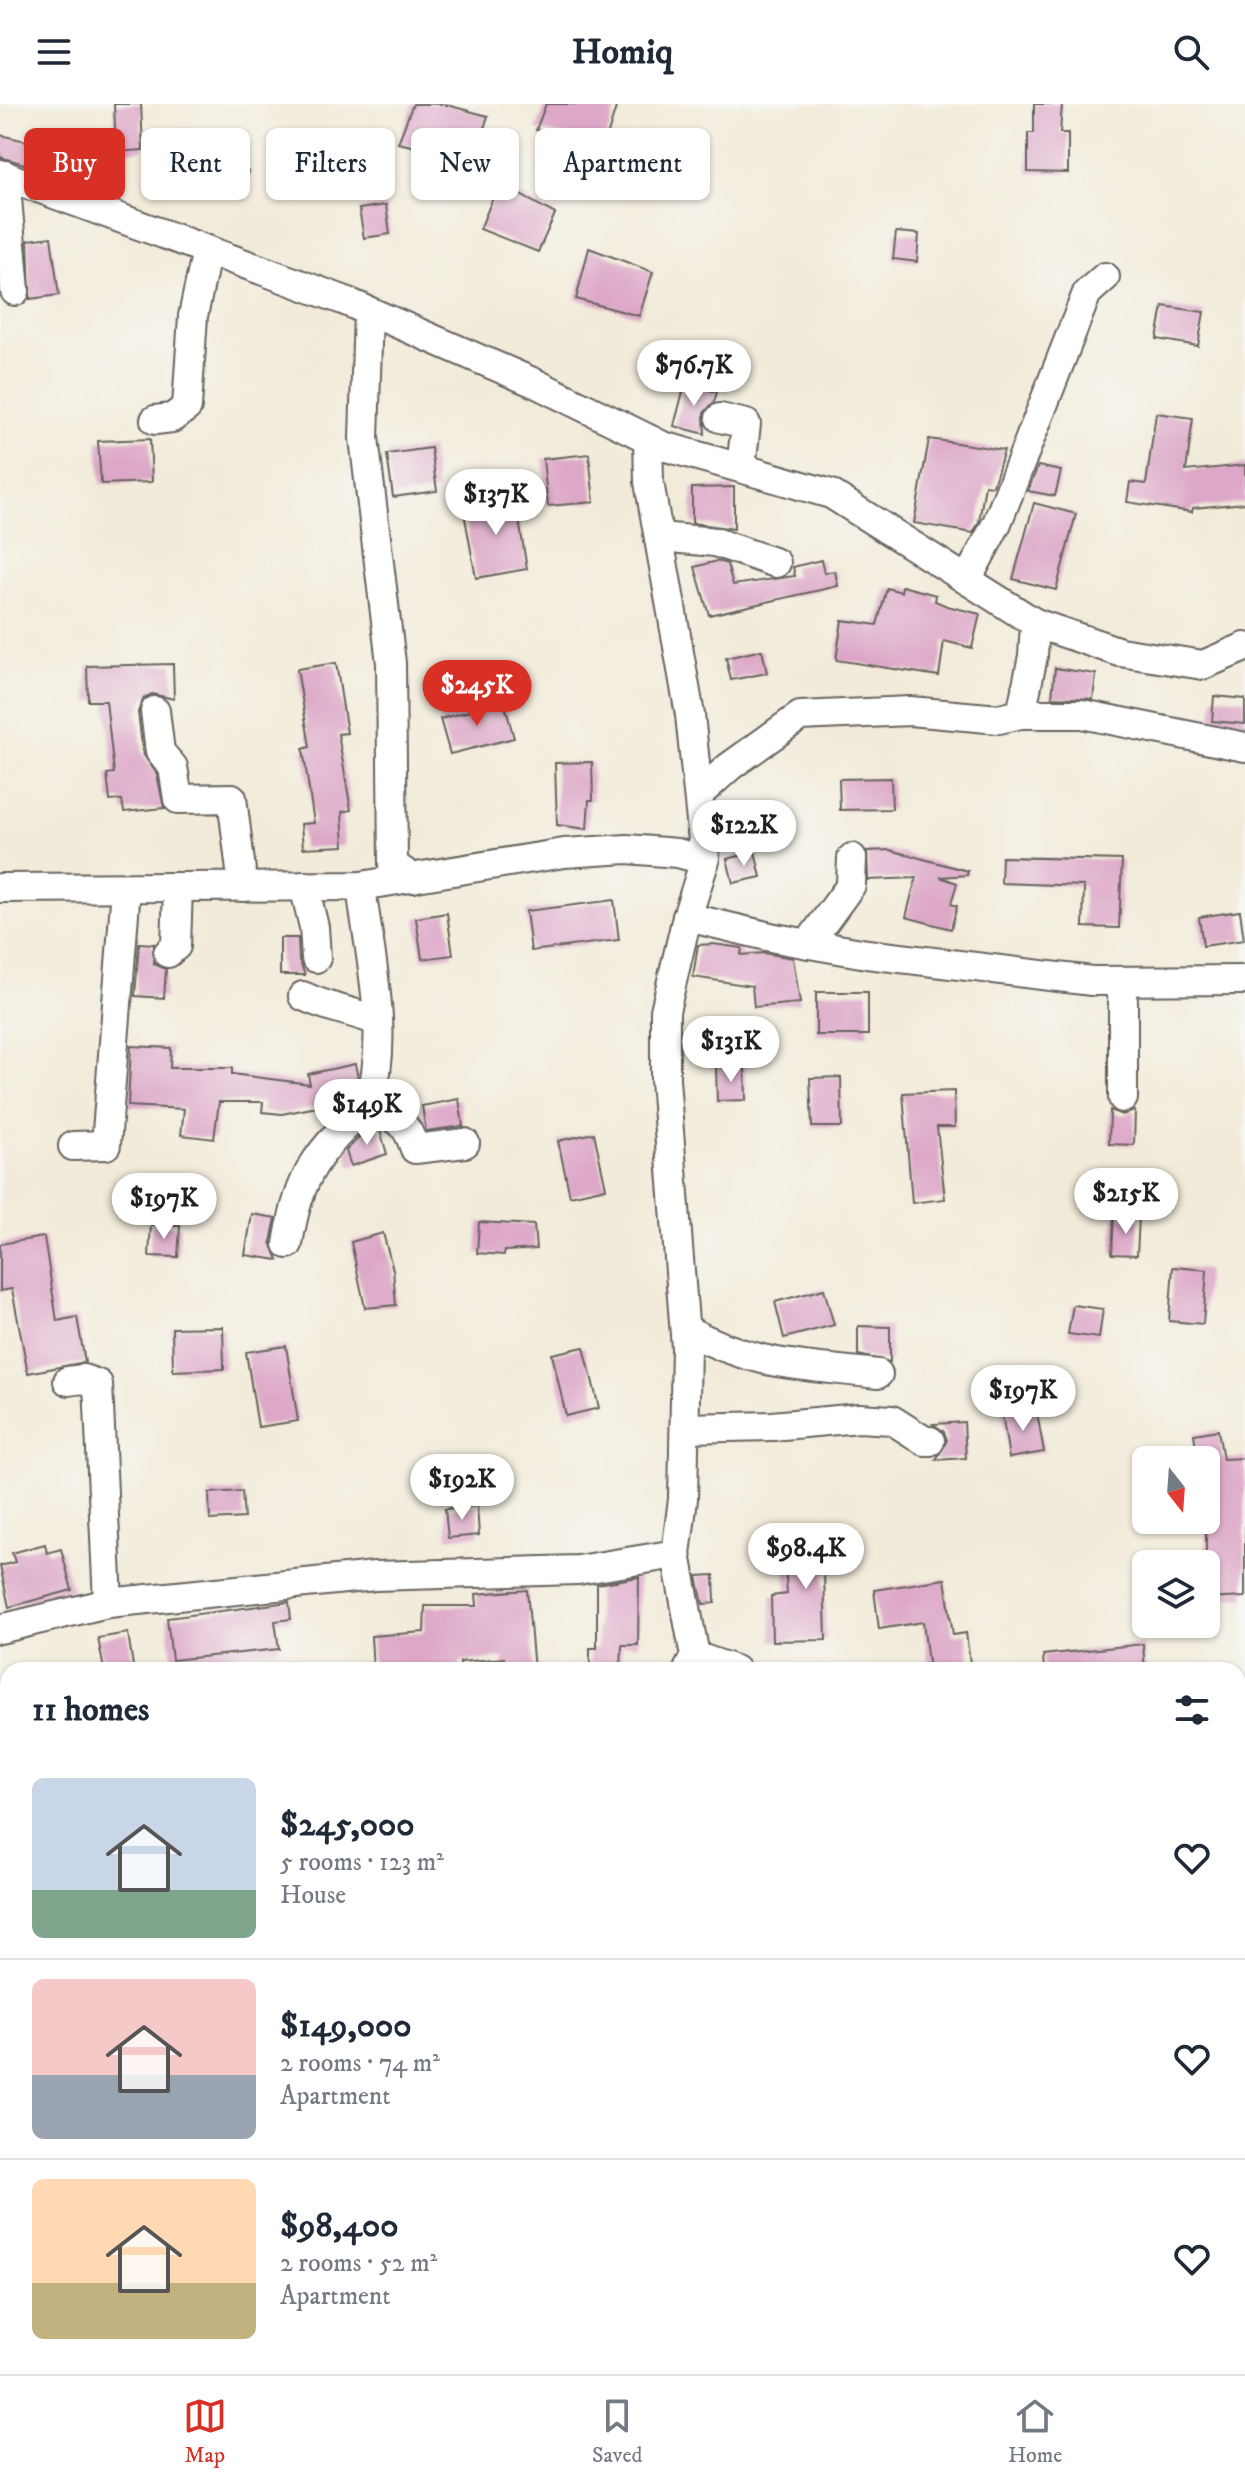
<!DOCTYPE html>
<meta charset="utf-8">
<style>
:root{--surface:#fff;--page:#f2f2f3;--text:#1f2937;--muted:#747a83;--line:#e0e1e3;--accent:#d93025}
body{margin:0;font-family:"IM FELL DW Pica",serif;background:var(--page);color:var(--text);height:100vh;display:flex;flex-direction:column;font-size:30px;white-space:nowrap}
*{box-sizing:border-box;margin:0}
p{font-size:26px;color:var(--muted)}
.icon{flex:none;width:44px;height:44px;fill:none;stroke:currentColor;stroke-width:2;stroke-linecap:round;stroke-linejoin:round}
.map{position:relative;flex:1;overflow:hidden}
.panel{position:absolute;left:0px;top:1558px;width:1246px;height:712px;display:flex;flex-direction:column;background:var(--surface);border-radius:24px 24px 0 0;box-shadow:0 2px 6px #0004}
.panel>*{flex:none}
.guide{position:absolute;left:24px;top:24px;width:800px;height:72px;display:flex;gap:16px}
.needle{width:52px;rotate:163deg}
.buttons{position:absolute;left:1132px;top:1342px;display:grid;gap:16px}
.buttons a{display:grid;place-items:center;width:88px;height:88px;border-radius:12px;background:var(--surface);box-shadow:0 2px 6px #0004;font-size:40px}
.price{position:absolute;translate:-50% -68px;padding:0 18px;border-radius:28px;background:#fff;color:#222;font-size:26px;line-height:52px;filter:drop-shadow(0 2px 4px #0008)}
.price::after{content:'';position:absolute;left:50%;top:48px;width:24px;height:18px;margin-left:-12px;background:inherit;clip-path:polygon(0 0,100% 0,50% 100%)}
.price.selected{background:var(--accent);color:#fff}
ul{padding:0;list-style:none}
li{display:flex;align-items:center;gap:24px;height:200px;padding:0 32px}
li+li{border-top:2px solid var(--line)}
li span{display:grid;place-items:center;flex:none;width:224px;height:160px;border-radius:12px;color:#555}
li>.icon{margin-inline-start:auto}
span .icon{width:96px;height:96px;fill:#fffc;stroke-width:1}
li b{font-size:34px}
h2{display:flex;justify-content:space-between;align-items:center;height:96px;padding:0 32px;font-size:34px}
.tag{padding:0 28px;border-radius:12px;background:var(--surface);box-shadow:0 2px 6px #0004;font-size:28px;line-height:72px}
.tag.selected{background:var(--accent);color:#fff}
header{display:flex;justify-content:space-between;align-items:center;height:104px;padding:0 32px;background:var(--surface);font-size:36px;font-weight:700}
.dock{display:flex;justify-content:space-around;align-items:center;height:112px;border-top:2px solid var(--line);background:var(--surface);font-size:22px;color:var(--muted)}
.dock a{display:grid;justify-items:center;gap:4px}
.dock .selected{color:var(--accent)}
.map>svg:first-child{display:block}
</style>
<header><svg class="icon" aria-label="menu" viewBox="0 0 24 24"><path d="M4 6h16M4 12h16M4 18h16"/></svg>Homiq<svg class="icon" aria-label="search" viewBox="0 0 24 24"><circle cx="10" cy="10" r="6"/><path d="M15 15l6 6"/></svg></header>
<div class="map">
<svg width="1245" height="2270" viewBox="0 0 1245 2270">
<rect width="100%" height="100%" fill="#f6f6f2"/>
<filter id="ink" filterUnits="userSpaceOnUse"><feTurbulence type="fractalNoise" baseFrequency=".0125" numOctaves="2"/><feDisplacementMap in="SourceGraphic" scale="16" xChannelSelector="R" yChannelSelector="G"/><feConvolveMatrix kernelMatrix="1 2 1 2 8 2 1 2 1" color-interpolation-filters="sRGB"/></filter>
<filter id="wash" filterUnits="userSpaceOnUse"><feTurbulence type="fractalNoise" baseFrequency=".006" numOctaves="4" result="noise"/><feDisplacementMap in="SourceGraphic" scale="32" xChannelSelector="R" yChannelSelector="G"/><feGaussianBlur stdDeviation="1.8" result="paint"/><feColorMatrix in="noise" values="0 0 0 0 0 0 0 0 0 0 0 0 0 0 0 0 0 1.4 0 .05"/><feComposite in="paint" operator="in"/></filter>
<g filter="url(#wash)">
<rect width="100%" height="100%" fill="#f2ebd9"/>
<g id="blocks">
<!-- building -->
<g fill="#dda7c7">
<path d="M114 0H141L143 46 116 48Z"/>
<path d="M413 0H443L488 12 474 56 398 39Z"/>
<path d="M546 0H617L605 39 536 26Z"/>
<path d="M1034 0H1062L1060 29H1068V69L1028 68V29H1034Z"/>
<path d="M0 31 43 41 38 64 0 53Z"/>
<path d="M220 63 248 67 244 93 215 88Z"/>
<path d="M499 79 555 110 538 148 480 125Z"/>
<path d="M386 101 390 130 364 134 359 105Z"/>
<path d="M896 128 919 130 917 158 893 155Z"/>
<path d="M51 133 59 191 30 195 28 136Z"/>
<path d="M589 144 653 168 639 212 576 195Z"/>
<path d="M1163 202 1204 208 1198 242 1157 235Z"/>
<path d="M685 280 717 288 714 298 704 309 705 330 674 322Z"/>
<path d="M1156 309 1193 314 1186 367 1245 361V399L1193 404 1192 408 1127 398 1130 378 1146 380Z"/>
<path d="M150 335 152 378 101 380 98 337Z"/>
<path d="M929 335 1004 346 993 382 985 381 979 418 973 429 914 419Z"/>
<path d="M431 344 437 387 393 393 387 350Z"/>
<path d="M589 350 594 398 548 402 543 355Z"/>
<path d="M1038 362 1061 367 1055 392 1028 387Z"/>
<path d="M734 383V425L692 419V384Z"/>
<path d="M521 393 525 415 519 416 527 465 476 474 463 403Z"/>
<path d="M1034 399 1076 410 1056 486 1013 475Z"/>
<path d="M821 456 824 469 835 467 838 482 709 511 695 463 717 457 727 460 733 481 795 472 793 463Z"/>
<path d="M902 482 936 491 935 497 947 502 980 510 972 544 944 537 939 572 836 556 842 516 877 521 887 484 901 488Z"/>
<path d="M762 546 767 569 731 576 726 554Z"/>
<path d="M336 559 347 629 338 630 351 706 342 708 344 742 303 744 301 720 314 719 303 645 310 643 297 565Z"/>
<path d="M173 560 174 595 152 590 144 594 138 608 143 650 157 670 164 704 124 708 122 696 110 697 107 670 114 669 106 597H88L87 562Z"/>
<path d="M1055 564 1096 570 1093 595 1052 593Z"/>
<path d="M1214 592 1245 595V620L1212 617Z"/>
<path d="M504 598 514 634 450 650 440 615Z"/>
<path d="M592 658 593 696H589L587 725 557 721 555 659Z"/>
<path d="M891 674 892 705 840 706 839 675Z"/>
<path d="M890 746 968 767 967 771 940 773 957 779 951 800 957 802 951 825 906 813 916 774 868 776 867 747Z"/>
<path d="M755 748 761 773 733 779 727 755Z"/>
<path d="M1002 753 1122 756 1119 824 1083 823 1084 782 1001 779Z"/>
<path d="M614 796 619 836 531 847 526 807Z"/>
<path d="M1240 807 1244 836 1203 842 1199 813Z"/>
<path d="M447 809 453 851 422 855 416 814Z"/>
<path d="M280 834H298L299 856 305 871H280Z"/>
<path d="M139 839 154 840V860L166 865 164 894 135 892Z"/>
<path d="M713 840 742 844 741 851 764 849 793 854 800 899 754 903 752 882 693 873 698 841Z"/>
<rect x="816" y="888" width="52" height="43"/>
<path d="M131 942 171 944 170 964H232V970L310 980 308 970 355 960 358 974 354 990 335 1009 332 1000 282 1010 262 1008 263 998H219L214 1035 181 1031 184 1005 128 1002Z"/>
<path d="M745 962 746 996 717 997 716 963Z"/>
<path d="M841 973 842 1023H812L810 974Z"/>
<path d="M954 987 955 1023H937L945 1095 912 1099 903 989Z"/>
<path d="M459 995 463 1022 426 1027 422 1002Z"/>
<path d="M1110 1006 1122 1011 1135 1007 1134 1041 1109 1040Z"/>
<path d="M368 1024 380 1026 387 1050 351 1062 346 1047Z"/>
<path d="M594 1029 606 1084 570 1092 558 1037Z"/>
<path d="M252 1110 276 1114 271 1138 278 1156 245 1151Z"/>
<path d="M1114 1112 1139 1113 1137 1151 1112 1150Z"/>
<path d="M479 1118 534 1121 536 1145 505 1147 504 1151 477 1149Z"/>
<path d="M151 1121 180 1122 178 1153 149 1152Z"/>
<path d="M383 1129 393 1166 396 1201 365 1204 351 1138Z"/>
<path d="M44 1133 57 1217 77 1213 85 1258 28 1269 12 1185 0 1187V1140Z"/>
<path d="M1173 1163 1207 1166 1203 1220 1169 1217Z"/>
<path d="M824 1185 834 1221 784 1234 775 1198Z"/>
<path d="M1073 1201 1103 1205 1099 1234 1068 1230Z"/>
<path d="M858 1222 890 1223V1258L858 1251Z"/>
<path d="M223 1223 224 1265 173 1267 172 1224Z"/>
<path d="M286 1242 298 1317 258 1323 246 1248Z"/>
<path d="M584 1243 599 1304 566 1312 552 1250Z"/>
<path d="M1036 1303 1044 1348 1009 1354 1002 1309Z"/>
<path d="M964 1318 966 1354 936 1356 947 1336 944 1328 933 1320Z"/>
<path d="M1218 1326 1223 1355 1245 1354V1493L1206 1495V1356H1198L1194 1330Z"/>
<path d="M242 1387 244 1414 210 1416 209 1389Z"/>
<path d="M477 1402 479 1431 448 1434 445 1405Z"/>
<path d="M845 1437 846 1468 824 1469 826 1536 772 1537 771 1492 787 1490 784 1441Z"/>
<path d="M45 1440 47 1449 61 1445 72 1486 9 1503 0 1462 15 1458 12 1449Z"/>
<path d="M714 1471 715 1499 703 1500 697 1472Z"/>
<path d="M639 1473 638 1541H622L621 1566H590V1544H597V1480Z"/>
<path d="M945 1475 953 1531 966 1529 971 1566H929L923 1518 879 1525 874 1486Z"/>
<path d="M527 1486 534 1566H503L504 1554 460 1558V1566H373L371 1532 424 1528 425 1502H477L476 1490Z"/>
<path d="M289 1498 291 1515 275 1517 279 1545 172 1556 167 1514Z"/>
<path d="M128 1529 133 1562 104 1566 98 1534Z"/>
<path d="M1143 1540 1145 1566H1044L1043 1551Z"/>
</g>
</g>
</g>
<g filter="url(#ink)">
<use href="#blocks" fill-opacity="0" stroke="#67645e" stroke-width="2"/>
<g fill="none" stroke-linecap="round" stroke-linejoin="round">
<!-- minor casing -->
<g stroke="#67645e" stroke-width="32">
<g id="minor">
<path d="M0 70 343 196 537 280 663 342 831 390 1035 519 1120 548 1203 561 1245 543"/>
<path d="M5 71 15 187"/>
<path d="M368 208 364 334 391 559 393 761 413 774"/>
<path d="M720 314 746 320 741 364"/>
<path d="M155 316 172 314 187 303 193 212 207 146"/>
<path d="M648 335 649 378 690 611 705 756 687 813 665 907V976L686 1244 683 1395 676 1450 695 1552 688 1566"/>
<path d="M659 433 715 438 776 459"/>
<path d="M967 476 997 419 1087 189 1105 173"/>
<path d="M155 607 160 648 173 663 178 695 232 694 243 783"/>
<path d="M1021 610H1082L1245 643"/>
<path d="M699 690 729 663 800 612 910 607 999 615 1021 610 1033 552 1035 519"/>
<path d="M304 782 314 823 316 854"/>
<path d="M361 782C369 852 391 932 369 999L374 1007C399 1013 407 1020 415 1045L465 1039"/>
<path d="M0 784 361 782 564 749 627 745 677 749 705 756"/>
<path d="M687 813 775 834 867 850 1092 877 1245 876"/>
<path d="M808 840 851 781 852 754"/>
<path d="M168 849 176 842 178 784"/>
<path d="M1117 877 1123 897V994"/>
<path d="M303 892C327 904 352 907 377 917"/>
<path d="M73 1042 106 1041 126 784"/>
<path d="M288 1140C300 1066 318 1049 369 999"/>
<path d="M685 1225C754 1263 802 1261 878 1270"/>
<path d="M68 1277 83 1275 98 1280 108 1499"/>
<path d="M685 1324 772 1322 859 1314 892 1316 925 1337H930"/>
<path d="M0 1525 108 1499 375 1472 578 1466 676 1450"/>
<path d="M695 1552 735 1566"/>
<path d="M1238 1596 1245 1593"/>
<path d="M0 1964 8 1959"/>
<path d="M1238 2013 1245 2028"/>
<path d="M0 2022 8 2020"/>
<path d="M182 2262 186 2270"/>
<path d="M294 2262 295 2270"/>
<path d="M685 2262 686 2270"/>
<path d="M963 2262 965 2270"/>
<path d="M370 2270 396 2262"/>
</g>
</g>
<!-- minor -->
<use href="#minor" stroke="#fff" stroke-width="28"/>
</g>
</g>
</svg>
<div class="buttons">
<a><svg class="needle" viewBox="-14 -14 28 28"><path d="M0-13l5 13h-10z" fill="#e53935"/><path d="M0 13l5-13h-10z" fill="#747a83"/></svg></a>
<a><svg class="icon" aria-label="layers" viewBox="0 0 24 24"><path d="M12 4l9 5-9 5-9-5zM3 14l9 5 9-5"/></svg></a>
</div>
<b class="price" style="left:694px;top:304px">$76.7K</b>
<b class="price" style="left:496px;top:433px">$137K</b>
<b class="price selected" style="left:477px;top:624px">$245K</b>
<b class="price" style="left:744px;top:764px">$122K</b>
<b class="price" style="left:731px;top:980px">$131K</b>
<b class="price" style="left:367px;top:1043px">$149K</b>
<b class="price" style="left:1126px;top:1132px">$215K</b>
<b class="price" style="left:164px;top:1137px">$197K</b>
<b class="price" style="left:1023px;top:1329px">$197K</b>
<b class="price" style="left:462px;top:1418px">$192K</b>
<b class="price" style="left:806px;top:1487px">$98.4K</b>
<div class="guide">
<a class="tag selected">Buy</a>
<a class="tag">Rent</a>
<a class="tag">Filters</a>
<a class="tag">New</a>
<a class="tag">Apartment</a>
</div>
<section class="panel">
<h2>11 homes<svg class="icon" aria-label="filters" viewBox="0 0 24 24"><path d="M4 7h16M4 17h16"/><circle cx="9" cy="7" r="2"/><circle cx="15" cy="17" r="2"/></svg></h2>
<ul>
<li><span style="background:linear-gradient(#c9d6e8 70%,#7fa58c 0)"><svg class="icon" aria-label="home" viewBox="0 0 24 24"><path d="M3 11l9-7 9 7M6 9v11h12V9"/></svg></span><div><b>$245,000</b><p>5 rooms · 123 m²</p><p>House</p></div><svg class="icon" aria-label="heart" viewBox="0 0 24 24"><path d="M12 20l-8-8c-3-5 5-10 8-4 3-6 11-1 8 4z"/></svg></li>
<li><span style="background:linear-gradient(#f6c9c9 60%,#9aa5b1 0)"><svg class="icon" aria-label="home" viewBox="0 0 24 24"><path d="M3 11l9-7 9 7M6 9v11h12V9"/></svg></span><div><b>$149,000</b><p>2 rooms · 74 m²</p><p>Apartment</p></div><svg class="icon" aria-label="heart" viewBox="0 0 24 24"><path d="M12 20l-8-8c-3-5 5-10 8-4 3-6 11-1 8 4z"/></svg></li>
<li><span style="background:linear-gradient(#ffd9b3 65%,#c2b280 0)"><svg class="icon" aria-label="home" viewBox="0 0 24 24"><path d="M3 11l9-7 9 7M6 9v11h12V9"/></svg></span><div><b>$98,400</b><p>2 rooms · 52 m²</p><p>Apartment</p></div><svg class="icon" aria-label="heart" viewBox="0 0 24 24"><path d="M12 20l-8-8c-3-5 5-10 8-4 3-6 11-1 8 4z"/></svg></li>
</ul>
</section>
</div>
<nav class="dock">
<a class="selected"><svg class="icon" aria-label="map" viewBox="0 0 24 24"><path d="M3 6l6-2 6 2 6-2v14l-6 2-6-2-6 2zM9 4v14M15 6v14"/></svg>Map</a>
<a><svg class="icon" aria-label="saved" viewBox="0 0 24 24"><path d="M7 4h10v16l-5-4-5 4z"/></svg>Saved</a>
<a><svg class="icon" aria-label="home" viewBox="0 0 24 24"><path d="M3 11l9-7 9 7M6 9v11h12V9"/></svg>Home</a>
</nav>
